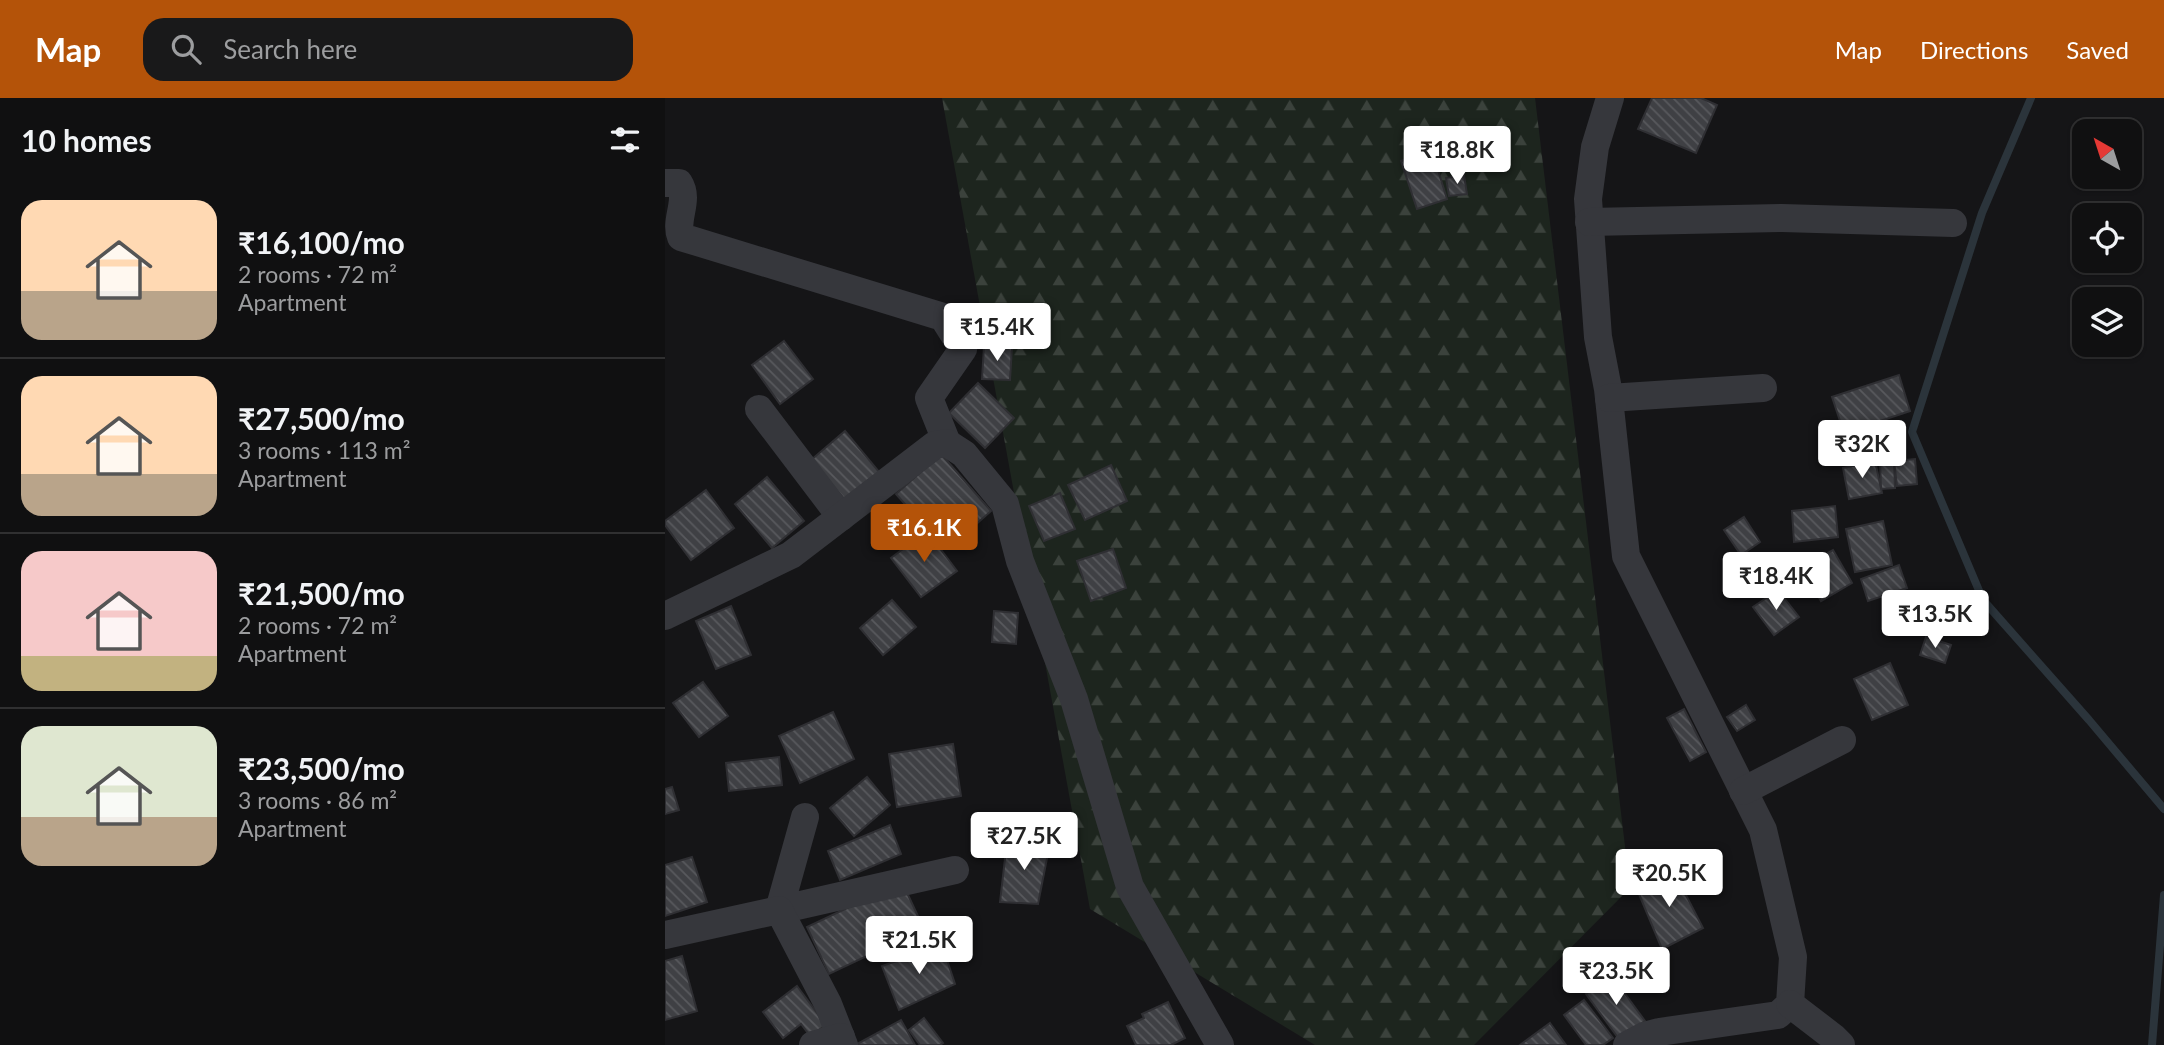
<!DOCTYPE html>
<meta charset="utf-8">
<style>
:root{--surface:#101011;--page:#19191a;--text:#f1f3f6;--muted:#9c9d9f;--line:#303031;--accent:#b45309}
body{margin:0;font-family:Lato,sans-serif;background:var(--page);color:var(--text);height:100vh;display:flex;flex-direction:column;font-size:26px;white-space:nowrap}
*{box-sizing:border-box;margin:0}
p{font-size:23px;color:var(--muted)}
.icon{flex:none;width:38px;height:38px;fill:none;stroke:currentColor;stroke-width:2;stroke-linecap:round;stroke-linejoin:round}
.map{position:relative;flex:1;overflow:hidden}
.details{display:flex;flex-direction:column;background:var(--surface);width:665px}
.details>*{flex:none}
.needle{width:46px;rotate:321deg}
.buttons{position:absolute;left:1407px;top:21px;display:grid;gap:14px}
.buttons a{display:grid;place-items:center;width:70px;height:70px;border-radius:14px;background:var(--surface);box-shadow:0 2px 5px #0004,0 0 0 2px var(--line);font-size:35px}
.price{position:absolute;translate:-50% -60px;padding:0 16px;border-radius:7px;background:#fff;color:#222;font-size:23px;line-height:46px;filter:drop-shadow(0 2px 4px #0008)}
.price::after{content:'';position:absolute;left:50%;top:42px;width:21px;height:16px;margin-left:-10px;background:inherit;clip-path:polygon(0 0,100% 0,50% 100%)}
.price.on{background:var(--accent);color:#fff}
ul{padding:0;list-style:none}
li{display:flex;align-items:center;gap:21px;height:175px;padding:0 21px}
li+li{border-top:2px solid var(--line)}
li span{display:grid;place-items:center;flex:none;width:196px;height:140px;border-radius:21px;color:#555}
li>.icon{margin-inline-start:auto}
span .icon{width:84px;height:84px;fill:#fffc;stroke-width:1}
li b{font-size:30px}
h2{display:flex;justify-content:space-between;align-items:center;height:84px;padding:0 21px;font-size:30px}
header{display:flex;align-items:center;gap:42px;box-sizing:border-box;height:98px;padding:0 35px;background:var(--accent);color:#fff}
header strong{font-size:33px}
nav{display:flex;gap:38px;margin-inline-start:auto;font-size:24px}
.search{width:490px;height:63px;background:var(--page);display:flex;align-items:center;gap:18px;box-sizing:border-box;padding:0 24px;border-radius:21px;color:var(--muted);font-size:26px}
main{display:flex;flex:1;min-height:0}
.map>svg:first-child{display:block}
</style>
<header>
<strong>Map</strong>
<div class="search"><svg class="icon" aria-label="search" viewBox="0 0 24 24"><circle cx="10" cy="10" r="6"/><path d="M15 15l6 6"/></svg>Search here</div>
<nav><a>Map</a><a>Directions</a><a>Saved</a></nav>
</header>
<main>
<section class="details">
<h2>10 homes<svg class="icon" aria-label="filters" viewBox="0 0 24 24"><path d="M4 7h16M4 17h16"/><circle cx="9" cy="7" r="2"/><circle cx="15" cy="17" r="2"/></svg></h2>
<ul>
<li><span style="background:linear-gradient(#ffd9b3 65%,#b9a48a 0)"><svg class="icon" aria-label="home" viewBox="0 0 24 24"><path d="M3 11l9-7 9 7M6 9v11h12V9"/></svg></span><div><b>₹16,100/mo</b><p>2 rooms · 72 m²</p><p>Apartment</p></div></li>
<li><span style="background:linear-gradient(#ffd9b3 70%,#b9a48a 0)"><svg class="icon" aria-label="home" viewBox="0 0 24 24"><path d="M3 11l9-7 9 7M6 9v11h12V9"/></svg></span><div><b>₹27,500/mo</b><p>3 rooms · 113 m²</p><p>Apartment</p></div></li>
<li><span style="background:linear-gradient(#f6c9c9 75%,#c2b280 0)"><svg class="icon" aria-label="home" viewBox="0 0 24 24"><path d="M3 11l9-7 9 7M6 9v11h12V9"/></svg></span><div><b>₹21,500/mo</b><p>2 rooms · 72 m²</p><p>Apartment</p></div></li>
<li><span style="background:linear-gradient(#dfe7d0 65%,#b9a48a 0)"><svg class="icon" aria-label="home" viewBox="0 0 24 24"><path d="M3 11l9-7 9 7M6 9v11h12V9"/></svg></span><div><b>₹23,500/mo</b><p>3 rooms · 86 m²</p><p>Apartment</p></div></li>
</ul>
</section>
<div class="map">
<svg width="1499" height="947" viewBox="0 0 1499 947">
<defs>
<pattern id="forest-firs" width="22" height="20" patternUnits="userSpaceOnUse" patternTransform="scale(1.75)"><rect width="22" height="20" fill="#1d251e"/><path d="M5 1l3.5 6h-7zM16 11l3.5 6h-7z" fill="#3b423c"/></pattern>
<pattern id="building-back-hatch" width="6" height="6" patternUnits="userSpaceOnUse" patternTransform="scale(1.75)"><rect width="6" height="6" fill="#3f4044"/><path d="M-1 5l2 2M0 0l6 6M5-1l2 2" fill="none" stroke="#58595d"/></pattern>
</defs>
<rect width="100%" height="100%" fill="#151517"/>
<!-- forest -->
<path fill="url(#forest-firs)" d="M277 0H870L965 790 809 947H650L425 811Z"/>
<g fill="none" stroke-linecap="round" stroke-linejoin="round">
<!-- stream -->
<g stroke="#2b343b" stroke-width="8">
<path d="M1366 0 1317 115 1247 334 1318 502 1424 622 1499 711"/>
<path d="M1487 947 1499 797"/>
</g>
</g>
<!-- building -->
<g fill="url(#building-back-hatch)" stroke="#2f2f33" stroke-width="2">
<path d="M987 0H1036L1052 7 1031 55 973 31Z"/>
<path d="M767 53 782 101 752 111 736 63Z"/>
<path d="M799 77 802 96 784 98 781 80Z"/>
<path d="M119 243 148 281 115 306 87 267Z"/>
<path d="M319 248 347 249 345 282 317 281Z"/>
<path d="M1234 277 1245 313 1179 335 1167 299Z"/>
<path d="M313 285 349 320 320 350 284 315Z"/>
<path d="M180 333 220 381 186 409 146 362Z"/>
<path d="M276 356 326 413 289 446 269 423 261 430 231 396Z"/>
<path d="M1229 361 1230 390 1216 391 1215 362Z"/>
<path d="M1250 361 1252 386 1232 388 1229 363Z"/>
<path d="M1210 363 1217 395 1184 401 1178 370Z"/>
<path d="M446 367 462 403 420 422 403 387Z"/>
<path d="M102 379 139 423 107 450 70 406Z"/>
<path d="M41 392 69 430 26 462 0 427V423Z"/>
<path d="M395 395 410 431 379 443 364 408Z"/>
<path d="M1170 408 1173 439 1129 444 1127 413Z"/>
<path d="M1079 419 1095 444 1076 457 1059 432Z"/>
<path d="M1218 423 1227 467 1190 474 1181 431Z"/>
<path d="M262 433 292 473 256 499 226 460Z"/>
<path d="M448 451 461 490 426 503 412 463Z"/>
<path d="M1168 452 1187 485 1156 503 1137 469Z"/>
<path d="M1234 467 1242 490 1203 503 1196 481Z"/>
<path d="M1113 492 1134 519 1109 537 1088 509Z"/>
<path d="M227 502 251 529 218 557 195 530Z"/>
<path d="M66 508 86 557 51 571 31 523Z"/>
<path d="M329 513 353 515 351 546 327 544Z"/>
<path d="M1261 539 1286 547 1280 565 1255 557Z"/>
<path d="M1225 565 1243 607 1207 622 1189 581Z"/>
<path d="M38 584 63 618 34 639 8 605Z"/>
<path d="M1081 607 1090 622 1072 633 1062 619Z"/>
<path d="M1019 611 1041 654 1025 663 1002 620Z"/>
<path d="M168 614 189 661 135 685 114 638Z"/>
<path d="M288 646 296 698 232 709 224 656Z"/>
<path d="M114 659 117 687 64 693 61 665Z"/>
<path d="M202 679 225 707 189 738 165 710Z"/>
<path d="M7 689 14 712 0 716V691Z"/>
<path d="M225 727 236 756 175 782 163 753Z"/>
<path d="M342 743 385 745 373 806 335 804Z"/>
<path d="M27 759 42 804 0 818V767Z"/>
<path d="M1007 770 1038 830 997 851 971 789Z"/>
<path d="M237 784 259 831 164 876 142 829Z"/>
<path d="M277 847 290 886 234 912 217 868Z"/>
<path d="M17 858 32 913 0 922V863Z"/>
<path d="M947 878 980 923 954 941 921 896Z"/>
<path d="M132 888 161 927 145 938 136 926 118 940 98 914Z"/>
<path d="M919 902 948 940 938 947H921L899 917Z"/>
<path d="M503 904 520 940 506 947H471L462 928 479 920 477 916Z"/>
<path d="M259 920 278 945 275 947H255L244 932Z"/>
<path d="M236 922 250 947H193L192 946Z"/>
<path d="M885 925 901 947H855Z"/>
</g>
<g fill="none" stroke-linecap="round" stroke-linejoin="round">
<!-- street -->
<g stroke="#36373c" stroke-width="28">
<path d="M945 0 930 49 923 101 933 239 943 291 961 458 1098 732 1128 859 1125 906 1113 917 994 934 979 938 962 947"/>
<path d="M0 85H14C25 102 9 122 16 139L278 219 298 251 264 300 282 345"/>
<path d="M924 124 1117 120 1288 125"/>
<path d="M944 300 1098 290"/>
<path d="M94 311 176 419"/>
<path d="M0 518 126 457 270 347 282 345 299 356 340 406 355 463 409 601 465 789 555 947"/>
<path d="M1078 693 1177 642"/>
<path d="M140 719 114 812 290 772"/>
<path d="M0 837 114 812 163 906 179 947"/>
<path d="M1125 906 1168 939 1176 947"/>
<path d="M148 947 176 939"/>
</g>
</g>
</svg>
<div class="buttons">
<a><svg class="needle" viewBox="-14 -14 28 28"><path d="M0-13l5 13h-10z" fill="#e53935"/><path d="M0 13l5-13h-10z" fill="#9c9d9f"/></svg></a>
<a><svg class="icon" aria-label="locate" viewBox="0 0 24 24"><circle cx="12" cy="12" r="6"/><path d="M12 2v4M12 18v4M2 12h4M18 12h4"/></svg></a>
<a><svg class="icon" aria-label="layers" viewBox="0 0 24 24"><path d="M12 4l9 5-9 5-9-5zM3 14l9 5 9-5"/></svg></a>
</div>
<b class="price" style="left:792px;top:88px">₹18.8K</b>
<b class="price" style="left:332px;top:265px">₹15.4K</b>
<b class="price" style="left:1197px;top:382px">₹32K</b>
<b class="price on" style="left:259px;top:466px">₹16.1K</b>
<b class="price" style="left:1111px;top:514px">₹18.4K</b>
<b class="price" style="left:1270px;top:552px">₹13.5K</b>
<b class="price" style="left:359px;top:774px">₹27.5K</b>
<b class="price" style="left:1004px;top:811px">₹20.5K</b>
<b class="price" style="left:254px;top:878px">₹21.5K</b>
<b class="price" style="left:951px;top:909px">₹23.5K</b>
</div>
</main>
